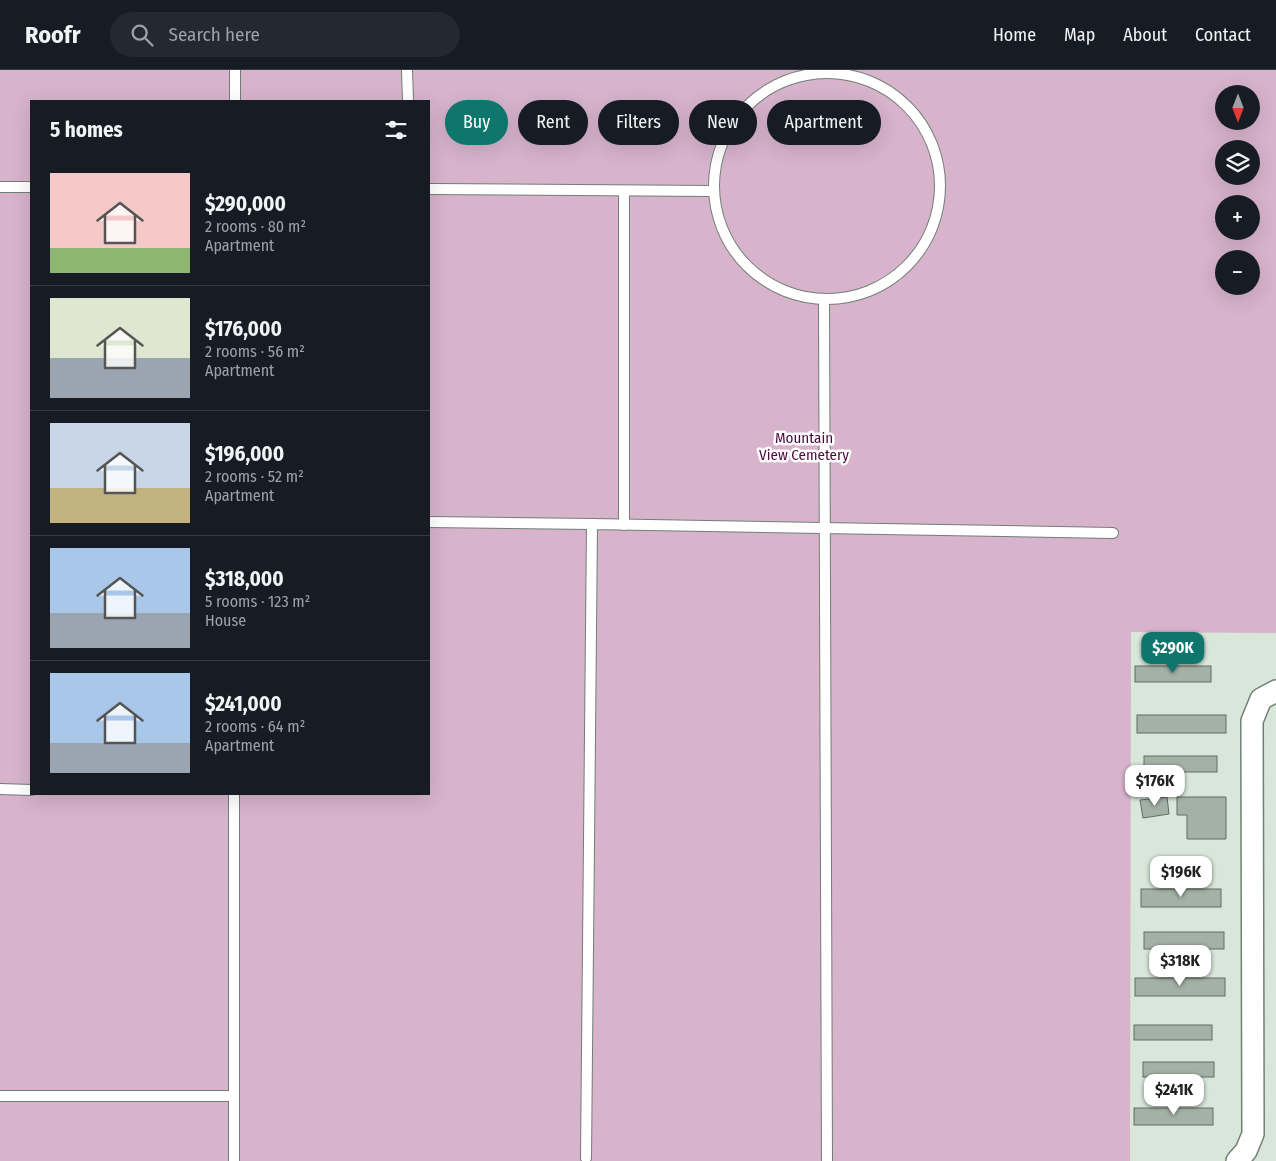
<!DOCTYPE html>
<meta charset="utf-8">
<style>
:root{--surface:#171b24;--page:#242831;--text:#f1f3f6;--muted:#9ea1a6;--line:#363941;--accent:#0f766e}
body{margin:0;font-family:"Fira Sans Condensed",sans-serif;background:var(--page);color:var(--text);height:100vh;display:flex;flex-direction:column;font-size:19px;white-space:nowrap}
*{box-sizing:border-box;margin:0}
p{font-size:16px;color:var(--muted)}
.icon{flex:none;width:28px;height:28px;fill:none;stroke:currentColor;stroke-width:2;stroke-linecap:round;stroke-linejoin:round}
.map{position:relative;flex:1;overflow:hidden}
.drawer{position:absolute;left:30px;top:30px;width:400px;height:695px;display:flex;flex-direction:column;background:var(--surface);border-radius:0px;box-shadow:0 5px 20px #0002}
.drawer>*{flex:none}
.hud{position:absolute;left:445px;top:30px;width:475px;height:45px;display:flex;gap:10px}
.needle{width:32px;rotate:180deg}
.tools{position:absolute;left:1215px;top:15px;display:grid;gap:10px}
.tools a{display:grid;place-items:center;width:45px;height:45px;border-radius:50%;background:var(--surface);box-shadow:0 5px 20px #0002;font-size:25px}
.price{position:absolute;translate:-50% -42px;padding:0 11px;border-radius:10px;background:#fff;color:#222;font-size:16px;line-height:32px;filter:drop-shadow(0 1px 2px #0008)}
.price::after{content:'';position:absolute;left:50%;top:30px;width:15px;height:11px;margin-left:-8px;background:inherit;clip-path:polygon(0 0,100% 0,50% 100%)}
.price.active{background:var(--accent);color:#fff}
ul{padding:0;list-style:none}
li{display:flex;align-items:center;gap:15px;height:125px;padding:0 20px}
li+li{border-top:1px solid var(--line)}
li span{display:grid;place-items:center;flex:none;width:140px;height:100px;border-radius:0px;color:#555}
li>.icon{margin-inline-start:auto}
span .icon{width:60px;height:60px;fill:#fffc;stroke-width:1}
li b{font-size:21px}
h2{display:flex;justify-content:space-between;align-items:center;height:60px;padding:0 20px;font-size:21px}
.pill{padding:0 18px;border-radius:22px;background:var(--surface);box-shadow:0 5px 20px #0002;font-size:18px;line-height:45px}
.pill.active{background:var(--accent);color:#fff}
header{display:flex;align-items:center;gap:30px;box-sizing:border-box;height:70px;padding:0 25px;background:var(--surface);border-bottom:1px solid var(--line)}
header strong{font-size:24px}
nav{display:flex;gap:28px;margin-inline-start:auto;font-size:18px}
.search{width:350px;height:45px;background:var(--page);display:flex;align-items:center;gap:12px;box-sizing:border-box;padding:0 18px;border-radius:28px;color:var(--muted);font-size:19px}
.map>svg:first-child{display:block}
</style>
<header>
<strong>Roofr</strong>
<div class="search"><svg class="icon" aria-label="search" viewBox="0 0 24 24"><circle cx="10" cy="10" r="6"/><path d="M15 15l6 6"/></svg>Search here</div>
<nav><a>Home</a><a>Map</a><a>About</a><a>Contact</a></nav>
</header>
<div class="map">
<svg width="1276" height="1091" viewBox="0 0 1276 1091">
<rect width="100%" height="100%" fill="#d8e7da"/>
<!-- green -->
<path fill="#d7b3cc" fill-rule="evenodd" d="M0 0H1276V563L1131 562 1130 1091H0ZM1224 24H1251V51H1224ZM31 31H429V724H31ZM1224 79H1251V106H1224ZM1224 134H1251V161H1224ZM1224 189H1251V216H1224Z"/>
<!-- building -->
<g fill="#a4b2a6" stroke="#606d62">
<rect x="1135" y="596" width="76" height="16"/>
<rect x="1137" y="645" width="89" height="18"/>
<rect x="1144" y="686" width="73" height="16"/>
<path d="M1167 727 1169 744 1143 748 1140 730Z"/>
<path d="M1177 727H1226V769H1187V745H1177Z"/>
<rect x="1141" y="819" width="80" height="18"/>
<rect x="1144" y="862" width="80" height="17"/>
<rect x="1135" y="908" width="90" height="18"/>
<rect x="1134" y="955" width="78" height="15"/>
<rect x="1143" y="992" width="71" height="15"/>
<rect x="1134" y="1038" width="79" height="17"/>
</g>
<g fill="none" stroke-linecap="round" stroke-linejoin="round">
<!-- lane casing -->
<g stroke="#727f73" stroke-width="12">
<g id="lane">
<path d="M407 0 408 31"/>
<circle cx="827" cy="116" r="113"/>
<path d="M235 31V0"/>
<path d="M0 117H31"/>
<path d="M429 119 712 121"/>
<path d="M624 121V455"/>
<path d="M824 231 827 1091"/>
<path d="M429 452 592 454"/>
<path d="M0 719 31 720"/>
<path d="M0 1026H234"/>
<path d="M586 1088 592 454 1113 463"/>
<path d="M234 1091V724"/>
</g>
</g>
<!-- street casing -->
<g stroke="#727f73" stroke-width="24">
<path id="street" d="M1237 1091 1246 1081 1253 1064 1252 651 1261 629 1276 621"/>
</g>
<!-- lane -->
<use href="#lane" stroke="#fff" stroke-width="10"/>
<!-- street -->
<use href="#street" stroke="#fff" stroke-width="21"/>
</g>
<g text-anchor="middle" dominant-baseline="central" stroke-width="5" stroke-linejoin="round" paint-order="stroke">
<!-- park labels -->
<g font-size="15" fill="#4b093f" stroke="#fff">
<text x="804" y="368">Mountain<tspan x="804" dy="17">View Cemetery</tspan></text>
</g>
</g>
</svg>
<div class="tools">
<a><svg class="needle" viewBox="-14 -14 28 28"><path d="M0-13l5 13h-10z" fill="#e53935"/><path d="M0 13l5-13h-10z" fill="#9ea1a6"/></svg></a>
<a><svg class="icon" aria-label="layers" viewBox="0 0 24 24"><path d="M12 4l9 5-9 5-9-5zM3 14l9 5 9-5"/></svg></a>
<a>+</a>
<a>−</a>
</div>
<b class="price active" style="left:1173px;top:604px">$290K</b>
<b class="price" style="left:1155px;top:737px">$176K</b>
<b class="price" style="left:1181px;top:828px">$196K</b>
<b class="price" style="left:1180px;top:917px">$318K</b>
<b class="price" style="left:1174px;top:1046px">$241K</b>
<div class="hud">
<a class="pill active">Buy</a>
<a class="pill">Rent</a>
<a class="pill">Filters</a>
<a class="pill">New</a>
<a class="pill">Apartment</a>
</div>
<section class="drawer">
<h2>5 homes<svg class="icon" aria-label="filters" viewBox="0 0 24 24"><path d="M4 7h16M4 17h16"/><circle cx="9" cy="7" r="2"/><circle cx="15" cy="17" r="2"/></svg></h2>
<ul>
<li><span style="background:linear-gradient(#f6c9c9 75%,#8fb573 0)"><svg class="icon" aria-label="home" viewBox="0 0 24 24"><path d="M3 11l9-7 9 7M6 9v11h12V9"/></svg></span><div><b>$290,000</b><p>2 rooms · 80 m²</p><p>Apartment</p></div></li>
<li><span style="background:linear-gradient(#dfe7d0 60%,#9aa5b1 0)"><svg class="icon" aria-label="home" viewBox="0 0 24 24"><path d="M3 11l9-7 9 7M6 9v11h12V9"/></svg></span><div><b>$176,000</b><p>2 rooms · 56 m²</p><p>Apartment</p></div></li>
<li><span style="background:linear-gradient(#c9d6e8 65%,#c2b280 0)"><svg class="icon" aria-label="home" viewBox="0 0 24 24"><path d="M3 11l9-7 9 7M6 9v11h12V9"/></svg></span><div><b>$196,000</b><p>2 rooms · 52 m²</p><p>Apartment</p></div></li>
<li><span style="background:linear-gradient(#a9c7e8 65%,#9aa5b1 0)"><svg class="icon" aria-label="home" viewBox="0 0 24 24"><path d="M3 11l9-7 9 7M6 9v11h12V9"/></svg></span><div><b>$318,000</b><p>5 rooms · 123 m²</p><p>House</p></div></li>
<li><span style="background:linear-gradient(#a9c7e8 70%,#9aa5b1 0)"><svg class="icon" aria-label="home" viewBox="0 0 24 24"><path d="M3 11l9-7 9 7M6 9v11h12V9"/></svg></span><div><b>$241,000</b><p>2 rooms · 64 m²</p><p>Apartment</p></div></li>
</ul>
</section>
</div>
